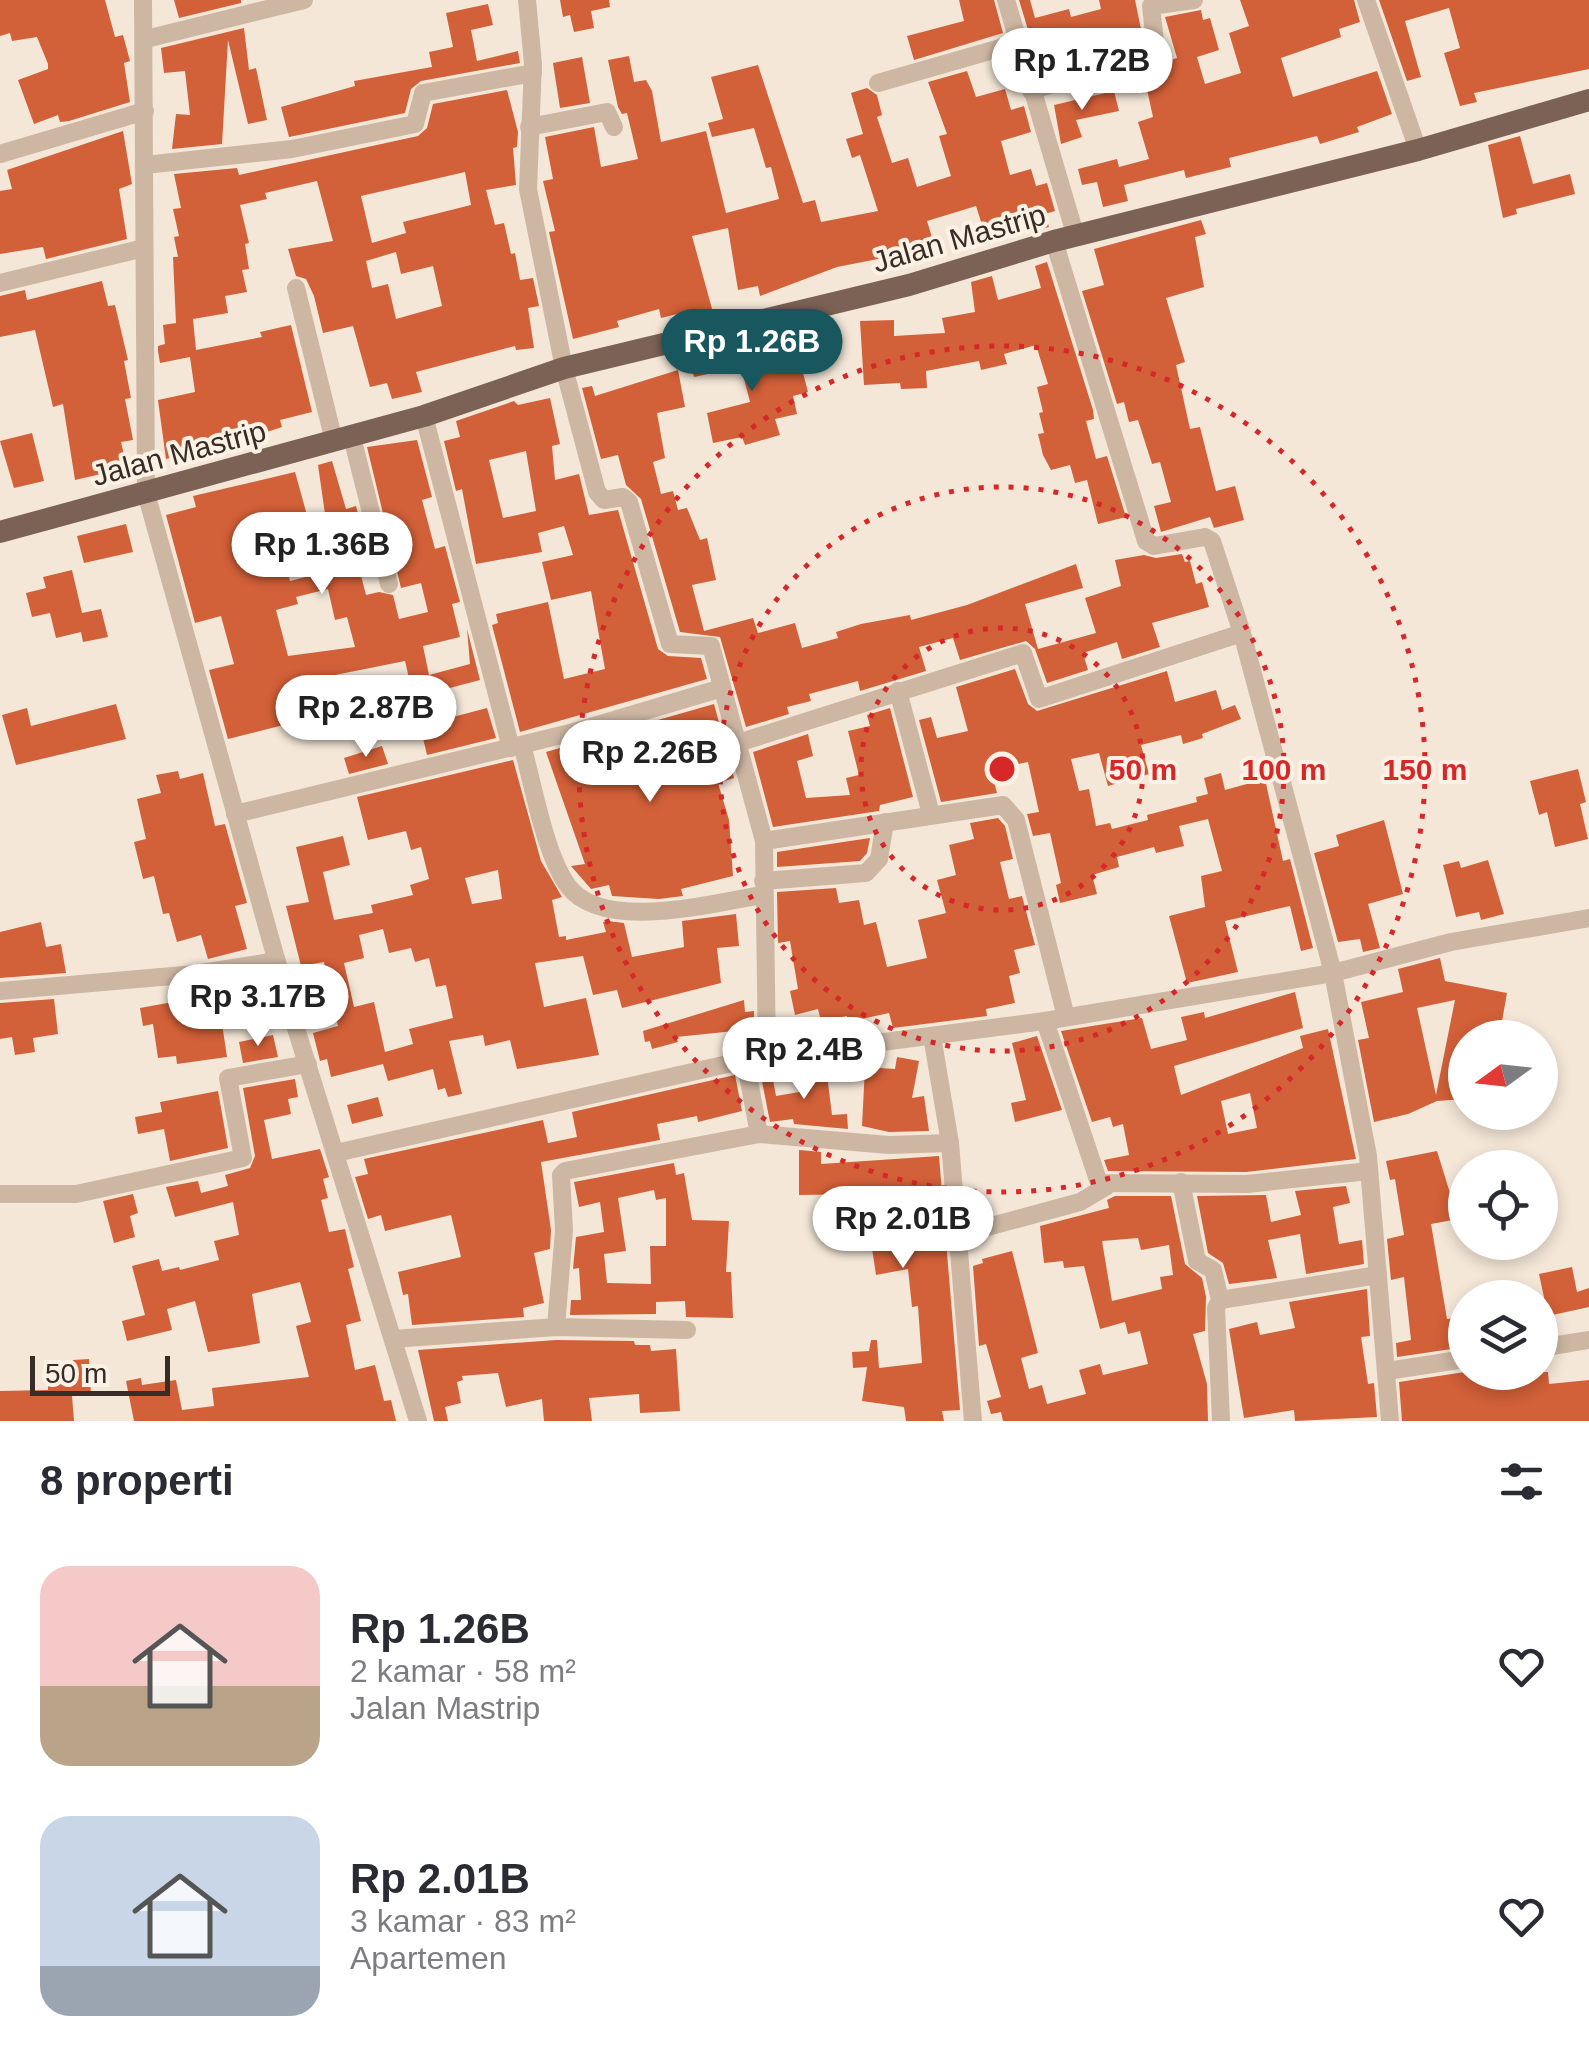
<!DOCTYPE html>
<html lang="id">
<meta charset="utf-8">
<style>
:root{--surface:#fff;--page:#f7f7f7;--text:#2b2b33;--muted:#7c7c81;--accent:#17575d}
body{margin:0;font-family:Helvetica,sans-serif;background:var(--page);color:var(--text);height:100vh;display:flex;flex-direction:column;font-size:38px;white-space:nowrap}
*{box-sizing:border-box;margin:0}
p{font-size:32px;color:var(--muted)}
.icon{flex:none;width:55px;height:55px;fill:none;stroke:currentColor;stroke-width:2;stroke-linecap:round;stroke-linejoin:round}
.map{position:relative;height:1421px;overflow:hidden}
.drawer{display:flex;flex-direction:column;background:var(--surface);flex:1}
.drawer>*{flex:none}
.needle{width:65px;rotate:255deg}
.controls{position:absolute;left:1448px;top:1020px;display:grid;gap:20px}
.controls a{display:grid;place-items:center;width:110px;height:110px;border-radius:50%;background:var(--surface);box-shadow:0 5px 15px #0003;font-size:50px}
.scale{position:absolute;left:30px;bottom:25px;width:140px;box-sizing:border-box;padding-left:10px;border:5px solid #372c26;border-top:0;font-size:28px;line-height:35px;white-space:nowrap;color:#372c26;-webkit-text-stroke:8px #fbf1e5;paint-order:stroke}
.price{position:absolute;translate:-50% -85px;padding:0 22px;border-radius:35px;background:#fff;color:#222;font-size:32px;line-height:65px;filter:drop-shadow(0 2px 5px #0008)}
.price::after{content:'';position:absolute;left:50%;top:60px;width:30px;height:22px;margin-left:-15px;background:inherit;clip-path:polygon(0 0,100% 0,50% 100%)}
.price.on{background:var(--accent);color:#fff}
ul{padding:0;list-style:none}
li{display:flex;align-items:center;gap:30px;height:250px;padding:0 40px}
li span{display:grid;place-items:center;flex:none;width:280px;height:200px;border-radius:30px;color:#555}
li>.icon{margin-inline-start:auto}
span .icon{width:120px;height:120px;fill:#fffc;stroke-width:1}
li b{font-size:42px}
h2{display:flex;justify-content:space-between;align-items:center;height:120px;padding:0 40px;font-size:42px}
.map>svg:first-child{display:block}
</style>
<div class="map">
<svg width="1589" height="1421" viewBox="0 0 1589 1421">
<rect width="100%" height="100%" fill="#f4e7d8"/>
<!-- building -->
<g fill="#d26038" fill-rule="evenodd">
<path d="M0 0H105L115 37 123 35 130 61 124 63 130 102 69 121 60 122 58 115 34 124 18 80 48 69V64L37 37 12 41 10 33 0 36Z"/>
<path d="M174 0H241V3L179 18Z"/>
<path d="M560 0H609L610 7 591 11 594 28 574 32 570 15 563 17Z"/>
<path d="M959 0H994L1003 33 914 60 907 36 964 21Z"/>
<path d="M1019 0H1030L1035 18 1069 9 1071 17 1101 9 1099 0H1135L1142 34 1109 42 1107 34 1078 42 1080 50 1039 66Z"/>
<path d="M1240 0H1354L1360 22 1339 29 1341 37 1281 58 1293 97 1377 71 1392 114 1357 127 1359 132 1320 144 1317 136 1229 158 1231 167 1186 178 1184 170 1124 185 1128 201 1103 207 1097 182 1082 185 1078 169 1117 159 1119 167 1149 159 1138 122 1153 117 1146 85 1123 90 1119 76 1177 58 1165 17 1201 10 1203 20 1210 18 1219 50 1197 57 1205 84 1241 73 1229 33 1249 26Z"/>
<path d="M1379 0H1589V69L1474 93 1477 102 1460 106 1444 53 1460 48 1449 8 1405 21 1421 77 1407 81Z"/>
<path d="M488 4 493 25 471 30 477 61 518 51 520 63 421 81 411 89 405 113 289 137 281 107 355 86 354 81 432 67 429 52 453 47 446 13Z"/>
<path d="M244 28 249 70 256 68 267 120 248 124 228 40 222 144 172 149 176 114 190 115 185 71 164 73 161 48Z"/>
<path d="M629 56 634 82 646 80 652 91 661 142 706 131 726 213 779 199 771 167 766 168 754 128 712 137 708 123 723 119 711 77 758 65 803 203 815 200 821 222 878 211 860 155 852 158 846 139 863 134 851 93 867 88 877 95 882 115 877 117 892 163 908 158 917 187 951 176 939 136 947 134 928 82 967 71 976 97 1005 89 1011 110 1024 106 1031 132 1001 141 1010 175 1031 169 1036 186 1047 183 1055 211 1045 214 1049 227 1034 231 1031 220 985 234 976 206 927 221 934 244 915 250 918 261 897 267 893 256 837 267 760 296 758 286 738 290 728 228 692 236 714 316 692 322 689 311 661 318 659 309 617 321 619 327 573 339 549 232 555 231 543 181 553 179 545 137 594 127 601 167 638 159 627 113 622 114 618 107 608 60Z"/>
<path d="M582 57 590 103 560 108 553 63Z"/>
<path d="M507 90 518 132 517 147 513 148 516 185 486 190 495 225 504 223 511 254 515 253 520 280 533 278 539 306 528 308 534 348 516 350 515 346 416 372 422 392 392 399 387 383 370 387 353 326 323 333 314 296 306 279 296 276 288 249 333 241 317 181 265 193 267 199 240 205 249 243 245 244 249 269 242 270 247 292 225 296 228 313 193 319 196 350 262 337 260 332 291 325 312 412 280 420 282 427 255 436 166 459 158 400 195 392 190 357 160 363 158 351V346L165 344 163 325 176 323 173 257H178L174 237 179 236 173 209 181 208 174 174 237 168 239 175 418 136 427 128 433 104ZM465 172 471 205 403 222 406 233 372 243 361 196ZM396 252 401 274 433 266 442 306 396 319 388 284 372 288 366 261Z"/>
<path d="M1114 91 1119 111 1076 120 1082 137 1061 144 1054 105Z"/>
<path d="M123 131 132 184 119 189 127 239 46 259 43 247 0 254V191L12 189 7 170Z"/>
<path d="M1520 136 1533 184 1570 174 1575 194 1516 209 1517 214 1503 218 1488 145Z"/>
<path d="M1201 220 1206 234 1195 237 1204 287 1166 298 1185 362 1176 365 1190 429 1200 427 1216 491 1235 486 1244 520 1214 528 1210 517 1161 532 1154 506 1171 502 1160 462 1152 464 1138 420 1129 422 1124 402 1117 404 1082 291 1104 285 1094 249Z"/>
<path d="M1047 262 1093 410 1094 419 1086 421 1096 459 1107 456 1126 517 1098 524 1087 480 1075 483 1070 465 1051 470 1043 455 1038 434 1044 433 1039 413 1043 412 1037 387 1048 384 1036 345 1004 354 1007 364 981 370 979 361 926 371 927 388 901 389 900 383 864 385 860 321 894 320V336L945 333 942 318 975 312 971 282 992 276 998 300 1041 288 1035 266Z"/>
<path d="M102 281 108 306 115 305 128 360 124 361 131 398 125 399 133 440 121 442 127 468 75 480 63 404 53 407 35 330 0 337V296L25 290 27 300Z"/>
<path d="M752 345 757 365 783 359 785 369 801 365 808 392 793 396 797 414 775 419 780 435 745 445 742 437 713 443 707 413 750 402 741 367 694 377 688 355Z"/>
<path d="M678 370 685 407 657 413 665 458 653 462 661 494 673 491 678 510 687 508 700 540 707 538 716 580 692 585 704 631 753 618 758 633 795 623 802 648 838 638 836 632 861 624 910 615 911 620 967 605 1076 564 1083 588 1025 604 1038 649 1096 633 1085 598 1121 586 1115 560 1144 555 1156 558 1182 554 1185 562 1190 561 1196 584 1202 582 1209 607 1152 623 1160 647 1122 659 1117 642 1083 653 1088 670 1047 683 1035 649 1026 641 960 660 953 638 919 647 926 671 860 691 858 681 809 694 811 701 787 707 789 714 746 727 720 637 680 632 641 499 626 485 618 455 601 459 582 388 592 386 595 396Z"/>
<path d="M550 398 560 444 552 446 555 480 579 474 589 515 618 510 658 649 668 656 701 658 707 679 520 732 492 625 498 623 496 614 548 602 564 679 605 669 591 591 551 600 542 562 573 555 564 526 538 533 542 552 476 564 462 489 456 491 444 441 460 437 456 421 514 401 518 405ZM526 451 536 511 503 518 489 460Z"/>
<path d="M32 433 44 481 14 488 0 441Z"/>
<path d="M417 440 432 497 422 500 435 549 445 546 460 602 452 604 460 637 423 646 429 675 470 664 467 629 480 680 446 689 453 717 487 708 496 738 427 755 405 661 290 684 299 721 228 739 209 670 234 664 221 616 195 623 166 515 196 507 193 496 295 472 315 544 283 553 290 581 329 571 318 530 327 528 318 465 332 461 346 509 356 506 368 553 356 556 366 595 379 592 393 595 399 619 428 612 421 583 401 588 367 447ZM328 589 335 620 347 617 355 647 288 656 276 610 298 604 296 597Z"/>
<path d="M126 524 133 552 84 563 77 536Z"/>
<path d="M72 570 82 613 101 609 108 637 83 642 81 632 56 638 50 613 32 617 26 593 46 588 43 577Z"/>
<path d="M1015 669 1028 704 1037 711 1167 671 1175 702 1216 690 1222 710 1235 705 1241 719 1202 734 1203 738 1183 744 1181 735 1141 745 1149 774 1108 786 1099 753 1071 759 1079 791 1089 789 1096 826 1110 823 1112 829 1148 820 1147 815 1197 802 1196 797 1208 794 1204 778 1221 773 1225 790 1265 779 1283 861 1290 859 1313 948 1301 951 1290 906 1225 921 1238 972 1187 983 1169 916 1205 907 1201 876 1222 871 1208 819 1179 826 1184 846 1156 853 1154 847 1117 857 1119 867 1092 875 1097 894 1060 903 1056 885 1061 883 1050 833 1033 836 1027 814 1039 812 1028 762 991 770 997 793 941 802 919 720 931 717 937 738 968 731 956 687Z"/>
<path d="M116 704 126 739 16 765 2 715 27 708 31 726Z"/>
<path d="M714 704 734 778 718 783 729 820 733 876 681 889 683 896 659 899 612 896 609 885 591 889 571 866 585 864 546 752Z"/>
<path d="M890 708 913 797 880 805 879 811 773 827 753 752 808 734 813 756 797 761 806 798 850 795 846 778 859 775 848 731 870 726 867 715Z"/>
<path d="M382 746 388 764 349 774 344 758Z"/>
<path d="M513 760 541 861 562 897 552 900 559 937 566 936V940L606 932 603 922 608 921 624 923 632 957 684 947 682 921 736 914 739 946 717 948 721 983 622 1008 617 990 593 995 583 956 535 963 544 1007 586 998 599 1055 517 1069 510 1040 485 1046 483 1035 449 1041 462 1094 448 1097 445 1088 438 1090 433 1069 388 1081 383 1064 331 1077 327 1059 320 1061 313 1033 338 1026 324 962 301 966 286 906 309 902 296 847 343 836 350 865 323 872 334 920 373 913 371 905 413 895 410 885 429 879 421 847 411 850 406 831 368 840 357 797ZM498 870 502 899 472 904 465 878ZM383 929 389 953 411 948 415 962 429 958 436 987 446 985 453 1018 409 1029 413 1044 385 1052 374 1002 354 1007 344 963 364 958 359 935Z"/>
<path d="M1578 769 1586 802 1580 804 1588 839 1555 847 1547 812 1539 815 1530 781Z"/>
<path d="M178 771 180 779 203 773 215 826 225 824 247 903 235 906 247 949 208 959 201 935 177 942 169 913 163 914 154 876 143 879 134 842 146 839 137 799 161 793 156 775Z"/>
<path d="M998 818 1005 826 1013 859 1000 862 1009 899 1022 896 1035 945 1014 950 1020 973 1009 976 1015 1003 986 1009 987 1016 893 1028 889 1013 848 1022 847 1016 821 1021 818 1009 795 1015 790 991 798 989 790 941 778 943 777 892 836 888 839 903 859 900 864 925 876 922 887 967 927 958 918 920 946 913 937 880 956 875 949 845 974 839 970 823Z"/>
<path d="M1384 820 1403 894 1368 904 1380 948 1363 952 1360 939 1338 942 1314 853 1339 846 1336 835Z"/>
<path d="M870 838 867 853 860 861 777 867V852Z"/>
<path d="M1488 860 1504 914 1481 920 1479 912 1456 917 1443 865 1459 861 1461 868Z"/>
<path d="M41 922 46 947 61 944 66 973 0 978V932Z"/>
<path d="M1440 958 1445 981 1507 993 1499 1038H1465V1099L1437 1101 1408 1114 1374 1122 1358 1040 1369 1038 1361 1002 1403 992 1398 969ZM1455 1000 1436 1095 1417 1008Z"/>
<path d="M1295 992 1303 1028 1174 1066 1181 1095 1303 1048 1300 1036 1328 1029 1356 1159 1246 1172 1108 1171 1104 1160 1129 1155 1123 1124 1113 1127 1110 1117 1092 1122 1061 1031 1142 1018 1151 1049 1187 1040 1181 1017 1204 1012 1205 1018ZM1250 1093 1257 1128 1228 1134 1221 1101Z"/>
<path d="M54 999 58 1034 33 1038 35 1052 15 1055 12 1037 0 1039V1003Z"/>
<path d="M189 999 194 1021 221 1017 227 1057 177 1064 176 1056 158 1058 153 1024 143 1026 140 1008Z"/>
<path d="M744 1000 745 1012 754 1011V1029L676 1037 678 1042 652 1049 650 1041 645 1042 643 1031Z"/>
<path d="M273 1035 278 1057 243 1063 239 1042Z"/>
<path d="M1037 1036 1062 1110 1015 1122 1011 1103 1026 1100 1012 1043Z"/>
<path d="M897 1057 919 1061 912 1098 924 1096 929 1131 889 1132 862 1126 865 1067 895 1069Z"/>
<path d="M826 1067 832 1115 847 1114 848 1129 794 1124 793 1119 770 1122 760 1071 771 1069 776 1096 805 1091 802 1070Z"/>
<path d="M735 1075 742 1111 698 1122 697 1116 657 1124 660 1140 541 1162 551 1230 550 1249 534 1253 544 1303 523 1308 524 1317 412 1325 408 1294 403 1295 398 1272 461 1257 451 1215 385 1231 381 1215 368 1219 355 1177 368 1174 364 1159 543 1120 548 1143 577 1137 572 1112Z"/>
<path d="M295 1079 298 1097 288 1099 291 1114 264 1120 272 1159 320 1149 329 1177 323 1179 328 1198 321 1200 329 1232 345 1229 354 1267 348 1269 361 1321 346 1325 355 1370 375 1365 384 1401 391 1400 396 1421H134L126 1381 141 1378 142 1385 176 1380 182 1410 214 1406 212 1388 309 1377 296 1326 311 1322 300 1282 252 1294 260 1343 245 1346 208 1352 195 1301 167 1309 172 1330 127 1341 122 1321 145 1315 132 1266 159 1259 162 1271 179 1267 180 1270 219 1260 214 1241 239 1235 233 1202 175 1217 166 1187 198 1181 201 1193 228 1186 225 1175 250 1168 255 1156 243 1088Z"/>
<path d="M218 1091 228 1148 170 1161 164 1129 138 1134 135 1117 162 1112 160 1102Z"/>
<path d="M378 1097 383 1116 352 1124 347 1105Z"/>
<path d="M799 1150 821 1152V1164L939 1156 960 1410 942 1411 944 1421H906L904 1407 862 1401 867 1367 853 1368 852 1352 869 1351 871 1340H877L879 1368 922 1363 918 1306 912 1307 908 1269 876 1275 864 1194 799 1195Z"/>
<path d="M1437 1151 1458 1219 1431 1224 1447 1319 1463 1317 1465 1347 1397 1357 1396 1343 1411 1340 1404 1277 1391 1280 1387 1239 1404 1235 1395 1179 1390 1180 1386 1161Z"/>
<path d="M674 1163 676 1175 684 1173 692 1220 729 1221 726 1272H731L733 1318 686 1317 685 1301 656 1302V1314L570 1315 571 1300H581L579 1268 573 1269 576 1237 604 1232 600 1202 579 1207 574 1182ZM654 1190 656 1200 666 1198V1246H650L651 1284 607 1283 604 1254 626 1251 618 1198Z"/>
<path d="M1346 1186 1350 1203 1333 1207 1339 1244 1362 1240 1364 1264 1306 1274 1300 1234 1268 1240 1277 1278 1229 1284 1223 1263 1208 1253 1197 1196 1266 1195 1271 1222 1301 1215 1295 1191Z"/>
<path d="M133 1194 138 1213 130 1216 135 1237 114 1243 103 1201Z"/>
<path d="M1115 1196H1171L1185 1264 1202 1278 1206 1297 1205 1331 1193 1334 1207 1384 1208 1421H1003L1001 1412 991 1414 987 1401 1001 1397 986 1344 979 1346 973 1266 983 1263 982 1259 1012 1251 1038 1353 1021 1358 1029 1389 1042 1385 1047 1404 1086 1394 1079 1370 1100 1364 1103 1375 1148 1364 1140 1331 1128 1334 1125 1322 1100 1329 1084 1266 1064 1268 1063 1261 1044 1263 1040 1226 1109 1208 1107 1200ZM1138 1238 1141 1250 1169 1245 1173 1275 1160 1277 1162 1289 1112 1301 1102 1241Z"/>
<path d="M1572 1267 1577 1292 1589 1288V1307L1548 1316 1539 1274Z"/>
<path d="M1367 1289 1370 1336 1361 1337 1368 1384 1374 1383 1377 1417 1295 1421 1294 1410 1244 1418 1229 1329 1257 1322 1260 1335 1295 1328 1289 1302Z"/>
<path d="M556 1340 634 1341 635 1345H650L651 1351 676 1349 680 1411 640 1413 639 1394 589 1398 592 1421H544L542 1399 506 1407 498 1373 462 1376 463 1380 457 1382 461 1403 445 1407 448 1421H434L418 1350Z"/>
<path d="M89 1359 91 1395 72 1396 74 1421H0V1391L48 1390V1384L74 1382 73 1360Z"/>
<path d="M1465 1372H1548L1549 1384 1589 1380V1421H1402L1399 1382Z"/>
</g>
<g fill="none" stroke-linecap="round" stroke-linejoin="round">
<!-- minor -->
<g stroke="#cdb7a3" stroke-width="18">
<path d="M143 0 146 493 290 1009 418 1421"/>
<path d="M527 0 533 64 528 189 564 368 597 492 604 500 623 497 629 502 670 644 711 646 764 841 767 1057"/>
<path d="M1006 0 1076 237"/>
<path d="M1366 0 1418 150"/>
<path d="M146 39 304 0"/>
<path d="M878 83 1018 43"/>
<path d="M1031 91 1147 54 1155 42 1151 6 1194 0"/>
<path d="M529 127 607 112 614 127"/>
<path d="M0 154 145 111"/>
<path d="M145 165 292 149 415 124 423 93 533 73"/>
<path d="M1054 241 1146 541 1154 546 1205 537 1212 541 1242 633 1333 973 1451 942 1589 918"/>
<path d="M0 283 144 248"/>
<path d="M296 288 334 441"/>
<path d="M424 416 511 748"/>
<path d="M352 437 389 584"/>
<path d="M898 691 931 814"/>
<path d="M738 743 1023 653 1039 699 1242 633"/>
<path d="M522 745C533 784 545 855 568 886 603 933 713 903 762 895"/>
<path d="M235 814 574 732 722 688"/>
<path d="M764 841 1003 805 1016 820 1066 1017"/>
<path d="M763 881 866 873 879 859 885 822"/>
<path d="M0 991 195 974 277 961"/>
<path d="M1045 1021 1099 1183 1247 1184 1369 1171"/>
<path d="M932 1036 950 1143 973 1421"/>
<path d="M745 1060 759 1134"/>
<path d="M336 1153 745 1060 1045 1021 1333 973 1368 1156 1390 1421"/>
<path d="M1181 1182 1197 1261 1213 1270 1220 1300 1216 1308 1221 1421"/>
<path d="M0 1194H76L243 1158 228 1078 308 1064"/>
<path d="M958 1235 1080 1202 1107 1186"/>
<path d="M1220 1300 1378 1275"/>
<path d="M556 1327 564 1230 561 1175 565 1171 759 1134 889 1145 950 1143"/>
<path d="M393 1339 556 1327 687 1330"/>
<path d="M1540 1348 1589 1340"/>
<path d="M1387 1371 1465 1359"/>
</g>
<!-- major -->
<path stroke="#7b6255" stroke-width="22" d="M0 532 424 416 564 368 909 285 1054 241 1418 150 1589 100"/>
</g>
<!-- distance rings -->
<g fill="none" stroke="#d62828" stroke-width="5" stroke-dasharray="5 10">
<circle cx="1002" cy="769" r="141"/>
<circle cx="1002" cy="769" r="282"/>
<circle cx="1002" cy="769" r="423"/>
</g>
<g text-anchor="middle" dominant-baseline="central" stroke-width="8" stroke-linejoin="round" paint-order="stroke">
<!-- street labels -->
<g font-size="30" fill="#372c26" stroke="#fbf1e5">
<text transform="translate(959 238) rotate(-16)">Jalan Mastrip</text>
<text transform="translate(179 453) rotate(-15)">Jalan Mastrip</text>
</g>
</g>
<circle cx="1002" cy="769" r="15" fill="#d62828" stroke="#fbf1e5" stroke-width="5"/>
<g font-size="30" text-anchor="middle" font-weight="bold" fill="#d62828" stroke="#fbf1e5" stroke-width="8" stroke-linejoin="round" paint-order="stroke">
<text x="1143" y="780">50 m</text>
<text x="1284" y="780">100 m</text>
<text x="1425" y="780">150 m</text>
</g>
</svg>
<div class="controls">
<a><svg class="needle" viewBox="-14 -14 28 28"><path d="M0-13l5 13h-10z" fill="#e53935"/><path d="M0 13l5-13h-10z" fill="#7c7c81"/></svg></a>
<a><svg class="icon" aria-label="locate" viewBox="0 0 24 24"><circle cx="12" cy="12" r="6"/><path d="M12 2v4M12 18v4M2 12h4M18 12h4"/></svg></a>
<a><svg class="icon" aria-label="layers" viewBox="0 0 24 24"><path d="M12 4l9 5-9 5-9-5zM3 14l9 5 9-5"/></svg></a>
</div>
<div class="scale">50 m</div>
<b class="price" style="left:1082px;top:113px">Rp 1.72B</b>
<b class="price on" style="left:752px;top:394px">Rp 1.26B</b>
<b class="price" style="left:322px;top:597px">Rp 1.36B</b>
<b class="price" style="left:366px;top:760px">Rp 2.87B</b>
<b class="price" style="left:650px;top:805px">Rp 2.26B</b>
<b class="price" style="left:258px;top:1049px">Rp 3.17B</b>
<b class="price" style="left:804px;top:1102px">Rp 2.4B</b>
<b class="price" style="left:903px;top:1271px">Rp 2.01B</b>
</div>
<section class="drawer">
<h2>8 properti<svg class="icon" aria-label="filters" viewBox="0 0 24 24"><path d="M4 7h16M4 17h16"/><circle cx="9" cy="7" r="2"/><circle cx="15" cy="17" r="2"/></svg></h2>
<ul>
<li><span style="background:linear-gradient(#f6c9c9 60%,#b9a48a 0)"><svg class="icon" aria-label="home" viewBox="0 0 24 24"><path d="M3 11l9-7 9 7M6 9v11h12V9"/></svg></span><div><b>Rp 1.26B</b><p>2 kamar · 58 m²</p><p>Jalan Mastrip</p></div><svg class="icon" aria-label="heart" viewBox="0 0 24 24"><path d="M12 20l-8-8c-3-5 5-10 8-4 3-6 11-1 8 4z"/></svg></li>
<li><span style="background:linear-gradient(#c9d6e8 75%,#9aa5b1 0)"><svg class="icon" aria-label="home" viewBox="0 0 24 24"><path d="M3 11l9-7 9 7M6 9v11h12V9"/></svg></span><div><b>Rp 2.01B</b><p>3 kamar · 83 m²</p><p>Apartemen</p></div><svg class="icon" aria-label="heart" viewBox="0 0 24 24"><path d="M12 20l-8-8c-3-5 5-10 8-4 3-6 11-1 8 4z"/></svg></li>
</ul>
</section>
